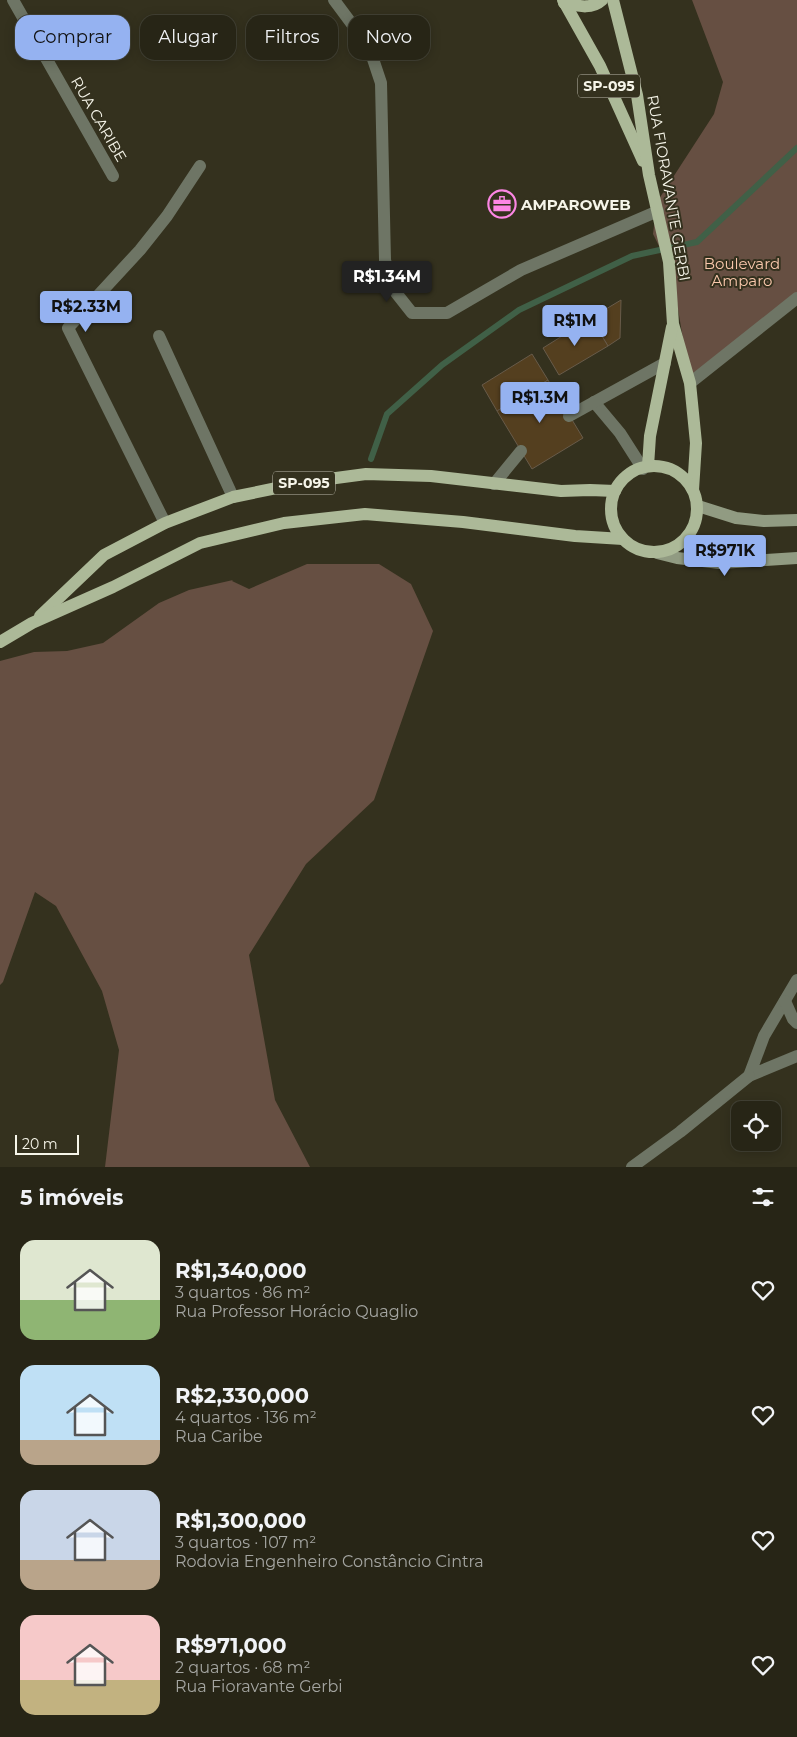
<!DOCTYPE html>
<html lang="pt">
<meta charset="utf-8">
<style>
:root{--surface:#272516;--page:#333123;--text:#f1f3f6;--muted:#a4a5a1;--line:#434235;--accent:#95b2f1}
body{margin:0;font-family:Montserrat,sans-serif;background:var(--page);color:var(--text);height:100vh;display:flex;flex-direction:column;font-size:19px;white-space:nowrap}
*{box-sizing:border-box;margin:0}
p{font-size:16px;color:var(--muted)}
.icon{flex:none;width:28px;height:28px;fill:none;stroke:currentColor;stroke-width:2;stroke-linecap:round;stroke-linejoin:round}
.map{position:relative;height:1167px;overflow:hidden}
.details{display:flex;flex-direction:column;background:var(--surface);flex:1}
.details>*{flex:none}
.top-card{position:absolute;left:15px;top:15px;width:500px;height:45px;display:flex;gap:10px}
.buttons{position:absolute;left:731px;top:1101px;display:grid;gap:10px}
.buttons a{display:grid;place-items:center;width:50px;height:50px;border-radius:10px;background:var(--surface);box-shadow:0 2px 12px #0003,0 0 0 1px var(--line);font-size:25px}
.scale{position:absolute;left:15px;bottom:12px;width:64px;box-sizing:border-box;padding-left:5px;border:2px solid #f6f5e9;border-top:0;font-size:14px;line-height:18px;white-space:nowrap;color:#f6f5e9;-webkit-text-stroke:4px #34311e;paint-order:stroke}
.price{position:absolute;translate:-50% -42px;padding:0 11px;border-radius:5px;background:var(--accent);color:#111;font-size:16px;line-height:32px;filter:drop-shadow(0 1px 2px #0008)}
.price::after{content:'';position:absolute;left:50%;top:30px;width:15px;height:11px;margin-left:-8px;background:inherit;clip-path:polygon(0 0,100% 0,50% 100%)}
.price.selected{background:#222;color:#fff}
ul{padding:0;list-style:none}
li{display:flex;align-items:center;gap:15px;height:125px;padding:0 20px}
li span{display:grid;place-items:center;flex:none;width:140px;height:100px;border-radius:15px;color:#555}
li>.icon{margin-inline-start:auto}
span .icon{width:60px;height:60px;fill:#fffc;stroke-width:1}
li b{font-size:21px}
h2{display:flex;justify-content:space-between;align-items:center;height:60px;padding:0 20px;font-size:21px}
.chip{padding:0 18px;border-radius:15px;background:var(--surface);box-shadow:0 2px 12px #0003,0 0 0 1px var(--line);font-size:18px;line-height:45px}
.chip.selected{background:var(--accent);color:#111}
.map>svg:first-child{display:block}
</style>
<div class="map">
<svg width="797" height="1167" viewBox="0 0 797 1167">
<rect width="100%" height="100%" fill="#34311e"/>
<!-- green -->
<g fill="#664f42">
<path d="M692 0H797V297L690 381 671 267 669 266 653 234 657 202 714 114 723 82Z"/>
<path d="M307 564H379L411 584 433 631 374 800 306 864 249 955 275 1100 310 1167H105L119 1050 102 991 56 906 35 892 3 982 0 985V661L34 652 67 651 103 643 159 603 189 590 233 580 232 581 249 589Z"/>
</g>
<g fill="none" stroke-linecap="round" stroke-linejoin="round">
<!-- stream -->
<path stroke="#406047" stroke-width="6" d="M371 459 387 414 442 365 519 310 632 256 697 242 797 148"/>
</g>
<!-- building -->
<g fill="#543f1f" stroke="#685b4a">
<path d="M621 300 620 338 608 346 591 318Z"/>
<path d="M591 318 608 346 559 375 543 348Z"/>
<path d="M532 354 548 380 497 411 482 385Z"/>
<path d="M548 380 583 438 532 469 497 411Z"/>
</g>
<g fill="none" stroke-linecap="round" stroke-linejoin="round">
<!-- lane -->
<g stroke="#6e7565" stroke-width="12">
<path d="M159 336 233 497"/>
<path d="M594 402 620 433 643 469"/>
<path d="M569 416 665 363"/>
<path d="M494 484 521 451"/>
</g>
<!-- street -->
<g stroke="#6e7565" stroke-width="12">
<path d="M13 0 113 176"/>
<path d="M334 0 369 47 381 83 385 260 393 289 412 313H447L521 270 658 211"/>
<path d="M690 383 797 298"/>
<path d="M165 523 68 328 140 250 167 216 200 166"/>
<path d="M797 980 764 1036 749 1076 797 1056"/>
<path d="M785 1001 793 1019 797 1023"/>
<path d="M632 1167 680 1132 749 1076"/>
</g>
<!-- secondary -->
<g stroke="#919b82" stroke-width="12">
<path d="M698 506 736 518 764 521 797 520"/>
<path d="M657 553 677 558 720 563 797 558"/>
</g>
<!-- primary -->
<g stroke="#acb998" stroke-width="12">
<path d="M563 0 600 66 643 161"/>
<path d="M613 0 637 95 649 175 669 262 673 324 690 383 696 443 693 490"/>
<path d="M564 3C578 6 591 10 602 0"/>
<path d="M648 466 650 436 672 327"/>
<circle cx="654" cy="509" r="43"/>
<path d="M40 616 104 555 165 523 233 497 306 482 366 474 431 476 561 491 590 490 615 491"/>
<path d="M0 642 32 623 113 587 200 543 284 523 365 514 463 522 575 536 623 539"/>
</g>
</g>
<!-- icons -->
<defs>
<g id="office-ring" transform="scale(1.4375)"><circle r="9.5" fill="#34311e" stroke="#fc86e4" stroke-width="1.5"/><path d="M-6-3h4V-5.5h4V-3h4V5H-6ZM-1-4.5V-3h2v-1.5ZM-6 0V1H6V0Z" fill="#fc86e4"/></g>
</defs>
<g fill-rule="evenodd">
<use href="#office-ring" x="502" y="204"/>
</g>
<g text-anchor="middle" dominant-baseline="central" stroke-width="4" stroke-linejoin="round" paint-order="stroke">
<!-- shield labels -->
<g fill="#34311e" stroke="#bcbaac" stroke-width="1">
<rect x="578" y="74.5" width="62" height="23" rx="4"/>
<rect x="273" y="471.5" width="62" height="23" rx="4"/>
</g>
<g font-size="14" font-weight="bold" fill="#f6f5e9">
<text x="609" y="86">SP-095</text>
<text x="304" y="483">SP-095</text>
</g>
<!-- street labels -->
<g font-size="15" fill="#f6f5e9" stroke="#34311e">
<text transform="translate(99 119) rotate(60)">RUA CARIBE</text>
<text transform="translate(669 188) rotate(80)">RUA FIORAVANTE GERBI</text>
</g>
<!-- poi labels -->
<g font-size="15" font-weight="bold" fill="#f6f5e9" stroke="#34311e" text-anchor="start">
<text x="521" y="204">AMPAROWEB</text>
</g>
<!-- park labels -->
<g font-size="15" fill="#fac8ac" stroke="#34311e">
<text x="742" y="263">Boulevard<tspan x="742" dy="17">Amparo</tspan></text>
</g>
</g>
</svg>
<div class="buttons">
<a><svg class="icon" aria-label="locate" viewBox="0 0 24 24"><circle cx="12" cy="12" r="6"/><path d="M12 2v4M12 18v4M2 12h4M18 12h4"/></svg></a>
</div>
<div class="scale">20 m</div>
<b class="price selected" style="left:387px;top:303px">R$1.34M</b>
<b class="price" style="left:86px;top:333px">R$2.33M</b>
<b class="price" style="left:575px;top:347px">R$1M</b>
<b class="price" style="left:540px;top:424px">R$1.3M</b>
<b class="price" style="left:725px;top:577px">R$971K</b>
<div class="top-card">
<a class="chip selected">Comprar</a>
<a class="chip">Alugar</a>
<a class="chip">Filtros</a>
<a class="chip">Novo</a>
</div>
</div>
<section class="details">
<h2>5 imóveis<svg class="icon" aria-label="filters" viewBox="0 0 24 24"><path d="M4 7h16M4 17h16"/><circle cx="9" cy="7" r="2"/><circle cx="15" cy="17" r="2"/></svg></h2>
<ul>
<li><span style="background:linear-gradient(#dfe7d0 60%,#8fb573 0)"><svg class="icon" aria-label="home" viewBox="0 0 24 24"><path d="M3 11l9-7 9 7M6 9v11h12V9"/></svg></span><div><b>R$1,340,000</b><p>3 quartos · 86 m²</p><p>Rua Professor Horácio Quaglio</p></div><svg class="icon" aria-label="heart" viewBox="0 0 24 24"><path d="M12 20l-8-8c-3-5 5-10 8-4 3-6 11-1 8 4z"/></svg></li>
<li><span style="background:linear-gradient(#bfe0f5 75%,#b9a48a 0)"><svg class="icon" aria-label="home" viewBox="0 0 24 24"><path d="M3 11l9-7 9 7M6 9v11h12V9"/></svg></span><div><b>R$2,330,000</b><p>4 quartos · 136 m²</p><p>Rua Caribe</p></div><svg class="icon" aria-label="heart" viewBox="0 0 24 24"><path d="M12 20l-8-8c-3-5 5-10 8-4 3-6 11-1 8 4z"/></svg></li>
<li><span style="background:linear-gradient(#c9d6e8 70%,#b9a48a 0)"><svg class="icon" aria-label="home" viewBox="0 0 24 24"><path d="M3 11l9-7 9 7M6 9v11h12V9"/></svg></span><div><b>R$1,300,000</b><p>3 quartos · 107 m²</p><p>Rodovia Engenheiro Constâncio Cintra</p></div><svg class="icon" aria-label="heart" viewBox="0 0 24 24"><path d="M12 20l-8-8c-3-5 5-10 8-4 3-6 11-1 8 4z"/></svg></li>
<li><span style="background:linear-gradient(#f6c9c9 65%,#c2b280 0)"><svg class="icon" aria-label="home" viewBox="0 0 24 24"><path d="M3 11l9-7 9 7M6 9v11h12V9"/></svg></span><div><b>R$971,000</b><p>2 quartos · 68 m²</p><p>Rua Fioravante Gerbi</p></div><svg class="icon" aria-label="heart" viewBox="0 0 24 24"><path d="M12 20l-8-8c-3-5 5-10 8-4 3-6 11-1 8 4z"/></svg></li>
</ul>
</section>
